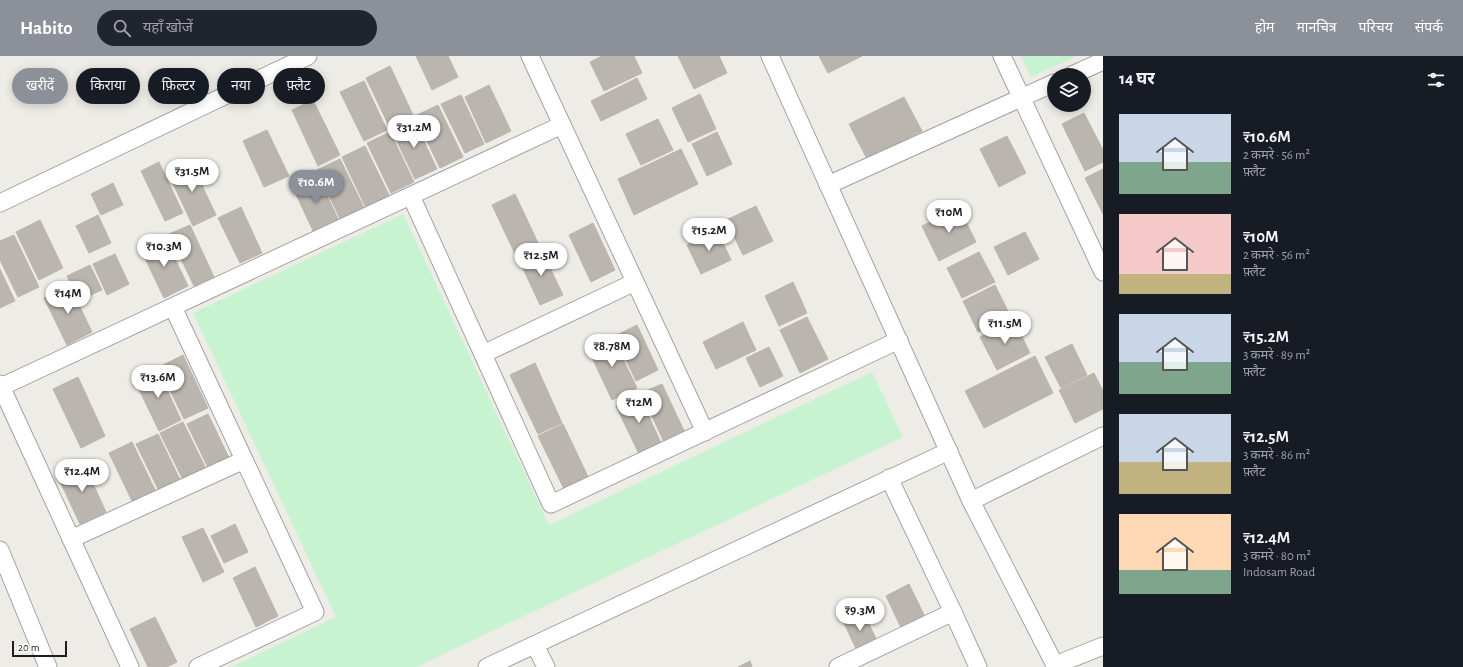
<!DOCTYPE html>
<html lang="hi">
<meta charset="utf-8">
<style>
:root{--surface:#171b24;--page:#20242c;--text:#f1f3f6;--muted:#9ea1a6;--accent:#8c9099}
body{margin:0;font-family:"Alegreya Sans","Noto Sans Devanagari",sans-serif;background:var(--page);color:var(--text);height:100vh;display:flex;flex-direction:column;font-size:15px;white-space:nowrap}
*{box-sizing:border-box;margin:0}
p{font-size:13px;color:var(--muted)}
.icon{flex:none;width:22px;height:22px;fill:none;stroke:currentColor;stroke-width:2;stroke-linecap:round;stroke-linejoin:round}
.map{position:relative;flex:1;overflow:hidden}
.details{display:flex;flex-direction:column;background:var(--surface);width:360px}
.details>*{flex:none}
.top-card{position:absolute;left:12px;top:12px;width:380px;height:36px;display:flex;gap:8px}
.buttons{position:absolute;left:1047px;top:12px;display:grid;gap:8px}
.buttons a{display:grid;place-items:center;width:44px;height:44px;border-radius:50%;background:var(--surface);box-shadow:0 2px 10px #0003;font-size:20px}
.scale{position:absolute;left:12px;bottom:10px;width:55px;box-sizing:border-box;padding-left:4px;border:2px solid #1e1e1e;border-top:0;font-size:11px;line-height:14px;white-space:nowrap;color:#1e1e1e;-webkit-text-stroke:3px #fff;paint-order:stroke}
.price{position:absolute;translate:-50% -34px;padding:0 9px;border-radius:14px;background:#fff;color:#222;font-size:13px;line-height:26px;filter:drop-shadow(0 1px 2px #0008)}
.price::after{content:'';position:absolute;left:50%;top:24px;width:12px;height:9px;margin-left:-6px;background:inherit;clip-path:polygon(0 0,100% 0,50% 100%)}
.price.current{background:var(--accent);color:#fff}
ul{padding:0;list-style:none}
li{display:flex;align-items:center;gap:12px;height:100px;padding:0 16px}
li span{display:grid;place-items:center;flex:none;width:112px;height:80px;border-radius:0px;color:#555}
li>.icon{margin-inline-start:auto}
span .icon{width:48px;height:48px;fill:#fffc;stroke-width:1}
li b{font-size:17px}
h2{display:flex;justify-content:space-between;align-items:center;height:48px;padding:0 16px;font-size:17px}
.pill{padding:0 14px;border-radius:18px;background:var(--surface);box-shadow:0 2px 10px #0003;font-size:14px;line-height:36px}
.pill.current{background:var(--accent);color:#fff}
header{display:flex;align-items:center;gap:24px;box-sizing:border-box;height:56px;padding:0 20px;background:var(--accent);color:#fff}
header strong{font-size:19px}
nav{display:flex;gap:22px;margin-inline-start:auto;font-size:14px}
.search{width:280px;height:36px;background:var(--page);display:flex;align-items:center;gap:10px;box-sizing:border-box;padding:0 14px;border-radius:22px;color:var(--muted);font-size:15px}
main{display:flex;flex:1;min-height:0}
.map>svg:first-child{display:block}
</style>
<header>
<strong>Habito</strong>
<div class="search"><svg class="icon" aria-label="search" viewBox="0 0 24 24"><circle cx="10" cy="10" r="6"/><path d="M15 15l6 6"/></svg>यहाँ खोजें</div>
<nav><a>होम</a><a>मानचित्र</a><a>परिचय</a><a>संपर्क</a></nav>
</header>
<main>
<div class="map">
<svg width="1103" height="611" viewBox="0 0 1103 611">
<rect width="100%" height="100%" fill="#eeece6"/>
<!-- park -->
<g fill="#c8f3d0">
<path d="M1021 0H1077L1031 21Z"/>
<path d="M403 158 549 469 872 316 903 381 416 611H231L336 561 193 257Z"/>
</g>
<!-- building -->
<g fill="#bbb5af" stroke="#beb5aa">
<path d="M416 0H448L458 21 432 34Z"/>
<path d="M602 0H634L642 17 604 35 590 6Z"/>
<path d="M678 0H719L727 17 694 33Z"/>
<path d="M819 0H862L828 17Z"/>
<path d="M390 10 413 59 389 70 366 22Z"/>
<path d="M637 22 647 43 601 65 591 45Z"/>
<path d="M364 25 387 74 364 85 340 36Z"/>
<path d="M489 29 511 75 486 87 465 41Z"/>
<path d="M700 38 716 73 688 86 672 52Z"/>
<path d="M461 39 484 88 465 97 441 48Z"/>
<path d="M904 41 922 75 867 103 849 68Z"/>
<path d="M313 44 340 99 318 110 292 54Z"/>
<path d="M438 49 463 101 440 112 415 60Z"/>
<path d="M1084 57 1103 94V106L1085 115 1062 68Z"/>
<path d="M413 62 437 113 415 123 391 73Z"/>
<path d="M658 63 673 94 641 109 626 78Z"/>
<path d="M267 74 289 120 264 131 243 85Z"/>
<path d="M390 76 414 126 391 137 367 87Z"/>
<path d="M717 76 732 108 707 120 692 88Z"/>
<path d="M1007 80 1026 117 999 131 980 93Z"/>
<path d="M365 90 390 141 366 152 342 101Z"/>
<path d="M681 93 698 128 634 159 618 123Z"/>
<path d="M340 103 367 158 343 169 317 114Z"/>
<path d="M190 104 216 159 193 170 167 115Z"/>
<path d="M159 106 183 157 165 165 141 115Z"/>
<path d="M1103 113V158L1085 122Z"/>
<path d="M316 116 341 169 316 181 291 128Z"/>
<path d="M113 127 123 149 101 159 91 138Z"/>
<path d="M515 138 539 189 516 200 492 149Z"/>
<path d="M756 150 773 185 743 199 726 164Z"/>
<path d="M241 151 262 197 240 207 218 162Z"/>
<path d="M959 152 976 186 939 205 922 170Z"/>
<path d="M98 159 111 187 89 197 76 170Z"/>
<path d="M40 164 63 212 39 224 16 176Z"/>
<path d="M593 167 615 214 591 226 569 179Z"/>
<path d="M190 169 214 221 194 230 169 178Z"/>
<path d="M717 174 731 204 701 218 687 189Z"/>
<path d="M1025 176 1039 203 1008 219 994 191Z"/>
<path d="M14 179 39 231 18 241 0 204V185Z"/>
<path d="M165 182 188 230 164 242 141 194Z"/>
<path d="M541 193 563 239 540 249 519 204Z"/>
<path d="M979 196 995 226 962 242 947 212Z"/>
<path d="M115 198 129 228 107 239 93 208Z"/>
<path d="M90 209 102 234 79 244 67 220Z"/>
<path d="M0 213 15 245 0 252Z"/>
<path d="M793 226 807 257 779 270 765 240Z"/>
<path d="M995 229 1010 259 978 276 963 245Z"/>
<path d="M70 230 92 276 67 289 44 242Z"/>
<path d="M807 261 828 303 800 317 780 274Z"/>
<path d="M1014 264 1030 297 997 314 980 281Z"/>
<path d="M743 266 756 294 716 313 703 286Z"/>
<path d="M637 269 658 314 636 325 615 280Z"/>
<path d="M612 280 637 332 612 344 587 291Z"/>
<path d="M1072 288 1087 319 1061 332 1045 301Z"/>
<path d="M769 291 783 320 760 331 746 302Z"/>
<path d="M183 299 208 352 184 363 159 311Z"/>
<path d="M1035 300 1053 337 984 372 965 335Z"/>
<path d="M535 307 562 367 538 378 510 319Z"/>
<path d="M157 312 181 364 159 375 134 323Z"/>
<path d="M1094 317 1103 335V353L1075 367 1059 334Z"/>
<path d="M78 321 105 380 81 392 53 333Z"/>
<path d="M662 328 687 381 666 390 641 337Z"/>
<path d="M639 339 661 387 639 398 616 350Z"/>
<path d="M208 358 231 406 210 416 187 368Z"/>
<path d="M183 366 207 415 184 426 160 377Z"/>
<path d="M563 368 591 427 567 439 538 380Z"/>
<path d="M158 378 181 426 160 437 136 388Z"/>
<path d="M132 386 156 436 133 447 109 397Z"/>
<path d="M83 406 106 456 80 468 57 419Z"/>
<path d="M235 468 248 496 224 507 211 480Z"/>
<path d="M203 472 224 516 203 526 182 481Z"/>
<path d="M255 511 278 560 256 571 233 522Z"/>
<path d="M909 528 927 565 903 576 886 540Z"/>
<path d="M862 553 879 589 859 599 842 563Z"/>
<path d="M155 561 177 606 167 611H148L130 573Z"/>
<path d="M750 605 752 611H738Z"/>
</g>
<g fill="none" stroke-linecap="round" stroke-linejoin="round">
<!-- minor casing -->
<g stroke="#a2a2a2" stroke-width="19">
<g id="minor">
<path d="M530 0 705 376"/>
<path d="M770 0 971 445 1055 609 1103 590"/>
<path d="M1002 0 1103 216"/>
<path d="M1072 19 1103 5"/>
<path d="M828 129 1054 27"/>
<path d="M411 140 551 448 899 284"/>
<path d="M0 147 308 0"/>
<path d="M173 251 315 556 198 611"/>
<path d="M483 298 635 226"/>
<path d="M0 328 130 611"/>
<path d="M1 331 562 69"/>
<path d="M889 422 953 556 978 611"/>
<path d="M971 445 1103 380"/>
<path d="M71 483 244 404"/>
<path d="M0 494 48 611"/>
<path d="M535 589 546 611"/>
<path d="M487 611 949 395"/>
<path d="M838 611 953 556"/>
</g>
</g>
<!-- minor -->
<use href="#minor" stroke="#fff" stroke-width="17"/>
</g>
</svg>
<div class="buttons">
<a><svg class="icon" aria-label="layers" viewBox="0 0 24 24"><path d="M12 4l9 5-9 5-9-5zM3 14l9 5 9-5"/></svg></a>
</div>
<div class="scale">20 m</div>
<b class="price" style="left:414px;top:93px">₹31.2M</b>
<b class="price" style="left:192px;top:137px">₹31.5M</b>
<b class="price current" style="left:316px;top:148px">₹10.6M</b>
<b class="price" style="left:949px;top:178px">₹10M</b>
<b class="price" style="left:709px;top:196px">₹15.2M</b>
<b class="price" style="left:164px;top:212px">₹10.3M</b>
<b class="price" style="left:541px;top:221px">₹12.5M</b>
<b class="price" style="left:68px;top:259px">₹14M</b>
<b class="price" style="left:1005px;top:289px">₹11.5M</b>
<b class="price" style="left:612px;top:312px">₹8.78M</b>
<b class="price" style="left:158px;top:343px">₹13.6M</b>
<b class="price" style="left:639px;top:368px">₹12M</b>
<b class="price" style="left:82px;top:437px">₹12.4M</b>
<b class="price" style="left:860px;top:576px">₹9.3M</b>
<div class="top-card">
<a class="pill current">खरीदें</a>
<a class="pill">किराया</a>
<a class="pill">फ़िल्टर</a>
<a class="pill">नया</a>
<a class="pill">फ़्लैट</a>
</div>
</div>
<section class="details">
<h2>14 घर<svg class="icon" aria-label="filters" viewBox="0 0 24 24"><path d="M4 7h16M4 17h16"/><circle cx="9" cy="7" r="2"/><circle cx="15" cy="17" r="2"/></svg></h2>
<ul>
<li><span style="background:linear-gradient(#c9d6e8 60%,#7fa58c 0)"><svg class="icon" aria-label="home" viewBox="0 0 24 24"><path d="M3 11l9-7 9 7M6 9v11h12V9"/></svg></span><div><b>₹10.6M</b><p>2 कमरे · 56 m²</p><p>फ़्लैट</p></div></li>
<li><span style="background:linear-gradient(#f6c9c9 75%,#c2b280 0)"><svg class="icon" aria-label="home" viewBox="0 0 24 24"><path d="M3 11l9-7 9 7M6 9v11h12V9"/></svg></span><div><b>₹10M</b><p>2 कमरे · 56 m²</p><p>फ़्लैट</p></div></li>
<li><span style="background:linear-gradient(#c9d6e8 60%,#7fa58c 0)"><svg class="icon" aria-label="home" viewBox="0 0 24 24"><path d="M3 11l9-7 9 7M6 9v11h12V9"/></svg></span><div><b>₹15.2M</b><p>3 कमरे · 89 m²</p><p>फ़्लैट</p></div></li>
<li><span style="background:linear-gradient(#c9d6e8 60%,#c2b280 0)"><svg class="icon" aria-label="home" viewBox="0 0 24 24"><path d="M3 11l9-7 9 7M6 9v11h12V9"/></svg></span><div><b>₹12.5M</b><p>3 कमरे · 86 m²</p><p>फ़्लैट</p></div></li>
<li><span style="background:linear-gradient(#ffd9b3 70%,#7fa58c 0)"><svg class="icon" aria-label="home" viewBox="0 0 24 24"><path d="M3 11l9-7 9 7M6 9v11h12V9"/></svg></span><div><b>₹12.4M</b><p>3 कमरे · 80 m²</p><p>Indosam Road</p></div></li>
</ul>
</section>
</main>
